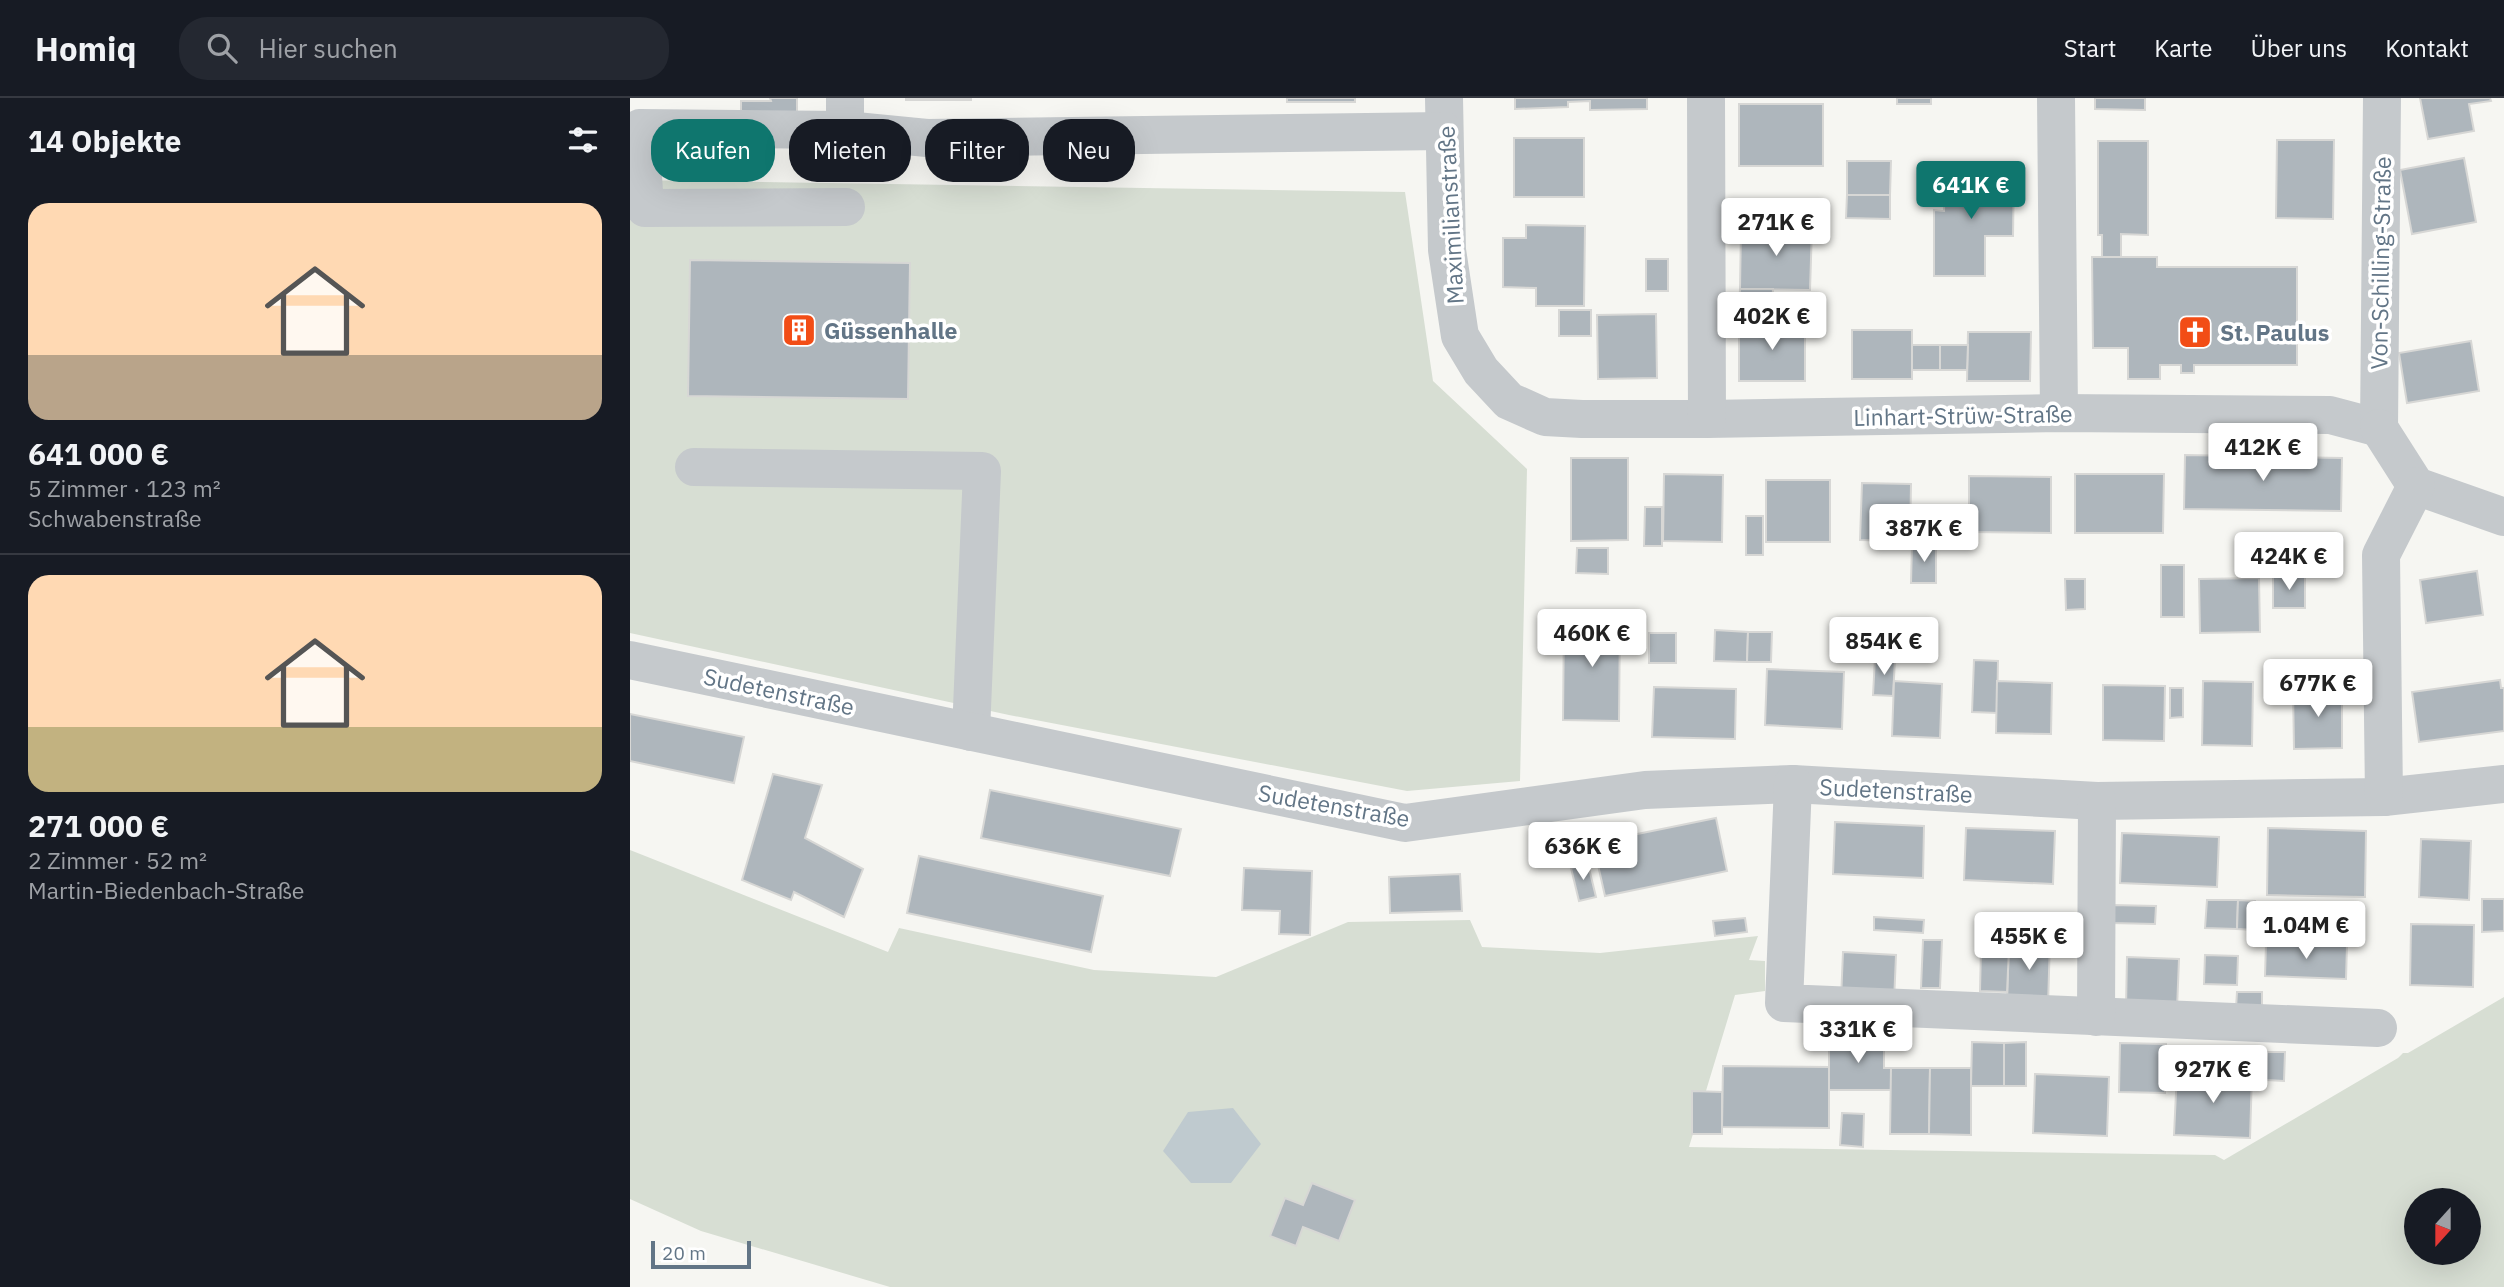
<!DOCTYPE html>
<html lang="de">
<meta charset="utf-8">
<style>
:root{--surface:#171b24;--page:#242831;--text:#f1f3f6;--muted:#9ea1a6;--line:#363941;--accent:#0f766e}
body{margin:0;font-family:"IBM Plex Sans",sans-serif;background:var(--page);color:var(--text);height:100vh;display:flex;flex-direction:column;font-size:26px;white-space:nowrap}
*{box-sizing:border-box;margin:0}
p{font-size:23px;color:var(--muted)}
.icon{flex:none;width:38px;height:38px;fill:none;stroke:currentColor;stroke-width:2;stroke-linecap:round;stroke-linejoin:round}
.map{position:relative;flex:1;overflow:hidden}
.side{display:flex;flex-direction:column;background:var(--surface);width:630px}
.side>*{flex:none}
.hud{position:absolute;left:21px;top:21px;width:665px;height:63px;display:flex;gap:14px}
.needle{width:46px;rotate:201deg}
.tools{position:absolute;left:1774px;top:1090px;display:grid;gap:14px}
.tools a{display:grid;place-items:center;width:77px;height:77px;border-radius:50%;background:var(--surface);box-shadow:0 7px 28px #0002;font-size:35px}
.scale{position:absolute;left:21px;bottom:18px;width:100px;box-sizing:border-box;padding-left:7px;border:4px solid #627586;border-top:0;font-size:19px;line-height:24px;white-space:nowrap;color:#627586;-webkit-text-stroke:5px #fff;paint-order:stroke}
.price{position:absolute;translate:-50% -60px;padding:0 16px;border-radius:7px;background:#fff;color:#222;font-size:23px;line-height:46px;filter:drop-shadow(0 2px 4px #0008)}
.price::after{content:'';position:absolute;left:50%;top:42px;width:21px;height:16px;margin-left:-10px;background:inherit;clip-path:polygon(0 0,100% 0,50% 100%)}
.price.on{background:var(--accent);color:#fff}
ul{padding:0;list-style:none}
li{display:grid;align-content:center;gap:14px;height:371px;padding:0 28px}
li+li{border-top:2px solid var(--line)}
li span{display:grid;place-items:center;height:217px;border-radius:21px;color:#555}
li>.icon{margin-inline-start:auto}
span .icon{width:126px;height:126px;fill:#fffc;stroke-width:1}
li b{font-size:30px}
h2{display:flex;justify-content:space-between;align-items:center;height:84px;padding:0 28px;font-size:30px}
.tag{padding:0 24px;border-radius:28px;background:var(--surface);box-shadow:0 7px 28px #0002;font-size:24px;line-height:63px}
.tag.on{background:var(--accent);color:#fff}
header{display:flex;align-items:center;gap:42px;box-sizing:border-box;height:98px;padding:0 35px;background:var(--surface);border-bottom:2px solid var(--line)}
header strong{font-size:33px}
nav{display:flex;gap:38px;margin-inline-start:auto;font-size:24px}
.search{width:490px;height:63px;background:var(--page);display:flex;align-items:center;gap:18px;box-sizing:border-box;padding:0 24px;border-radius:28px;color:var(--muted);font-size:26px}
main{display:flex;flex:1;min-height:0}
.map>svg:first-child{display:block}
</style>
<header>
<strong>Homiq</strong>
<div class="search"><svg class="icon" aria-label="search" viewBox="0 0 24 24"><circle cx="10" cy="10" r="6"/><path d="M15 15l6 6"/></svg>Hier suchen</div>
<nav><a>Start</a><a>Karte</a><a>Über uns</a><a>Kontakt</a></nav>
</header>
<main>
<section class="side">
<h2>14 Objekte<svg class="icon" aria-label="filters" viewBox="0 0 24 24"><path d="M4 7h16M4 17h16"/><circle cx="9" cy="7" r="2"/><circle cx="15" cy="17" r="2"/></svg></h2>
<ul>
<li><span style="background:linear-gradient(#ffd9b3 70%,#b9a48a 0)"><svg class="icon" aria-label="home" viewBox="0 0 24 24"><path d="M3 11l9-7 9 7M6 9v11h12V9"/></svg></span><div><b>641 000 €</b><p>5 Zimmer · 123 m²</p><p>Schwabenstraße</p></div></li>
<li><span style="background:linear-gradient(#ffd9b3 70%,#c2b280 0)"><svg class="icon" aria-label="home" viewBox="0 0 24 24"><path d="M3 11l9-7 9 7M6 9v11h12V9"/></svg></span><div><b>271 000 €</b><p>2 Zimmer · 52 m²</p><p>Martin-Biedenbach-Straße</p></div></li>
</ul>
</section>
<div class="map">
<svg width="1874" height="1189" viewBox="0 0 1874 1189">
<rect width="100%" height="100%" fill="#f6f6f2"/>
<!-- green -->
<g fill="#d7ded3" fill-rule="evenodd">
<path d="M0 82 775 94 803 283 897 371 890 683 777 693 379 617 0 535Z"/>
<path d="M0 752 258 854 269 830 464 872 586 879 718 824 840 822 852 849 970 855 1128 838 1119 862 1135 863V893L1105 897 1059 1049 1585 1057 1594 1062 1768 960 1773 955H1778L1874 899V1189H260L71 1133 0 1101ZM1787 1102H1839V1155H1787Z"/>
</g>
<!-- water -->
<path fill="#bfcacf" d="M603 1010 631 1046 601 1085H561L533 1053 558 1014Z"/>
<!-- building -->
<g fill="#aeb6bc" stroke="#d7d7d5" stroke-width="2">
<path d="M140 0H167V19L111 20V3H141Z"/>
<rect x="276" y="0" width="65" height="2"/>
<rect x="657" y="0" width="68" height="4"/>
<path d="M885 0H1017V11L960 12V3L938 4V9L885 11Z"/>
<rect x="1267" y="0" width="34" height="6"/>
<path d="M1465 0H1515V12L1465 11Z"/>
<path d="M1790 0H1860L1861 3 1839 6 1844 33 1798 41Z"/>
<rect x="1109" y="6" width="84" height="62"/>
<rect x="884" y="40" width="70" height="59"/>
<path d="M1647 42H1704L1703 121 1646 120Z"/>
<path d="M1468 43H1518V137L1491 136V159H1472V137H1468Z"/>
<path d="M1834 60 1846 124 1782 136 1770 72Z"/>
<path d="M1217 63H1261L1260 97H1217Z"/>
<path d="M1315 75H1384L1383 138H1355V178H1304V112L1314 113Z"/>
<path d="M1217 97H1260V121L1216 120Z"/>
<path d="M896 127 955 128 954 208H906V190L873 189V140H896Z"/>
<path d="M1111 129 1182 130 1180 192 1110 191Z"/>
<path d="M1462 159H1527V169H1667V267H1564V275H1551V267H1530V281H1498V250H1463Z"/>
<rect x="1016" y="161" width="22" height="32"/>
<path d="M60 162 280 165 278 301 58 298Z"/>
<path d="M1110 191H1143L1142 211 1109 210Z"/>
<path d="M1109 210 1142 211V225L1109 224Z"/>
<rect x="929" y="212" width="32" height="26"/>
<path d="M1026 216 1027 280 968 281 967 217Z"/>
<path d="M1109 224 1175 225V283H1109Z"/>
<rect x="1222" y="232" width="60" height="49"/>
<path d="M1338 234H1401L1400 283H1337Z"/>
<path d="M1841 243 1849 293 1777 305 1769 255Z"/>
<rect x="1282" y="247" width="28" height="25"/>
<path d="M1310 247H1338L1337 272H1310Z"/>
<path d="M1555 357 1712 360 1711 413 1554 411Z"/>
<path d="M941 360H998V442L941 443Z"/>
<path d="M1034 376 1093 377 1092 444 1033 443Z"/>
<path d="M1445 376H1534L1533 435H1445Z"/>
<path d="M1339 378 1421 379V435L1339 434Z"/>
<rect x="1136" y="382" width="64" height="62"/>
<path d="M1232 385 1281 386 1280 443 1230 442Z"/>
<path d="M1015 409H1032V448H1014Z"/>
<rect x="1116" y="418" width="17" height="39"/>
<path d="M1282 446H1306V485H1281Z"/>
<path d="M947 450H978V476L946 475Z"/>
<rect x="1531" y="467" width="23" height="52"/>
<path d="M1847 473 1853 517 1796 525 1790 482Z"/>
<rect x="1643" y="479" width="32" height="31"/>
<path d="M1629 480 1630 534 1570 535 1569 481Z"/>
<path d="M1435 481H1455V511L1436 512Z"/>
<path d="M934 519 990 520 989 623 933 622Z"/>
<path d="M1085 532 1118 534 1117 564 1084 563Z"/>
<path d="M1118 534H1142L1141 564H1117Z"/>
<rect x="1019" y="535" width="27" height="30"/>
<path d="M1245 560 1265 561 1263 598 1243 597Z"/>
<path d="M1344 562 1368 563 1367 615 1342 614Z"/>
<path d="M1137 571 1214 574 1212 631 1135 627Z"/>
<path d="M1870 582 1871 590H1874V633L1789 644 1782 594Z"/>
<path d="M1264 583 1312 586 1310 640 1262 638Z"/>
<path d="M1367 583 1422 585 1421 636 1366 635Z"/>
<path d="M1573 583 1623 584 1622 648 1572 647Z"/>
<path d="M1473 587 1535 588 1534 643 1473 642Z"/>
<path d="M1024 589 1106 591 1105 641 1022 639Z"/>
<path d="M1540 590H1553V619L1540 620Z"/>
<path d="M1663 591H1712V650L1664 651Z"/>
<path d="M0 616 114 639 104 685 0 663Z"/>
<path d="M143 676 192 687 175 740 233 771 214 819 164 794 161 802 112 782Z"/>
<path d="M360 692 551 731 540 778 351 740Z"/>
<path d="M1086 720 1097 773 975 798 963 745Z"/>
<path d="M1205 724 1294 728 1293 780 1203 776Z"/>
<path d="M1336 730 1425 733 1423 786 1334 782Z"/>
<path d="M1638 730 1736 733 1735 799 1637 797Z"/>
<path d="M1492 735 1589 739 1587 789 1490 785Z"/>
<path d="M1791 741 1841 743 1839 802 1789 799Z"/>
<path d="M289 758 473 798 461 854 277 815Z"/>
<path d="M958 766 966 799 949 803 941 770Z"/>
<path d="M614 770 682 773 680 837 649 836 650 813 612 812Z"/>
<path d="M830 776 832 813 760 815 759 779Z"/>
<path d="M1852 801H1874V833L1852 834Z"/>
<path d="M1577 802H1608L1607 831 1575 830Z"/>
<path d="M1608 802 1625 803V832L1607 831Z"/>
<path d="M1482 807 1526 808 1525 826 1482 825Z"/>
<path d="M1244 819 1294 822 1293 835 1244 832Z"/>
<path d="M1115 820 1117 834 1085 838 1083 823Z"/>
<path d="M1781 826 1844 827 1843 889 1780 887Z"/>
<path d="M1379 841 1420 842 1418 907 1377 906Z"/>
<path d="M1293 842H1312L1310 890H1291Z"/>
<path d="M1636 845 1717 847 1716 881 1635 878Z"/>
<path d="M1351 850 1379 851 1377 894 1350 893Z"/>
<path d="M1213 854 1266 857 1264 904 1211 901Z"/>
<path d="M1575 857 1608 858 1607 887 1574 886Z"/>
<path d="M1497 859 1549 861 1547 911 1496 909Z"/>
<path d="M1607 894H1632V910H1606Z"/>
<path d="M1199 941H1254V970H1261V992H1199Z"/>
<path d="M1342 944 1374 945V988H1341Z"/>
<path d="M1396 944V988H1374V945Z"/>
<path d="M1490 945 1536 946 1535 995 1489 994Z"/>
<path d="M1637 954H1655L1654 983 1636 982Z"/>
<path d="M1093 968 1199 969V1030L1092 1029Z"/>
<path d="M1261 970H1300L1299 1036H1260Z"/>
<path d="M1300 970H1341V1037L1299 1036Z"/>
<path d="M1547 973 1622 977 1620 1040 1544 1037Z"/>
<path d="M1405 976 1479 979 1477 1038 1403 1035Z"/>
<path d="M1062 993 1092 994V1036H1062Z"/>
<path d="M1212 1015 1234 1016 1233 1049 1210 1047Z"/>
<path d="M682 1085 725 1102 709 1143 673 1129 666 1148 640 1138 655 1100 673 1107Z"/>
</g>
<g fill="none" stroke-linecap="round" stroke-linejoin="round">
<!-- minor -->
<g stroke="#c5c9cc" stroke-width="38">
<path d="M814 0 817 152 830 238 851 273 879 303 915 319 952 321H1077L1429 315 1700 317 1749 330"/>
<path d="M1076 0 1077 321"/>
<path d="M1426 0 1429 315"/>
<path d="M215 32V0"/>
<path d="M216 109 15 110 10 30 215 32 297 40 814 33"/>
<path d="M1749 330 1752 0"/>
<path d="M1749 330 1786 388 1874 419"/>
<path d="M64 369 352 373 341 634"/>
<path d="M0 562 775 725 1015 692 1163 686 1467 703 1754 699 1874 686"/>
<path d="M1163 686 1154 905 1748 930"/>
<path d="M1754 699 1751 457 1786 388"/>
<path d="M1466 919 1467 703"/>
</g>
</g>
<!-- icons -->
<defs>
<g id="building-square" transform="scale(1.75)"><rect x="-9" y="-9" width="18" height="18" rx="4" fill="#f24d16" stroke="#fff"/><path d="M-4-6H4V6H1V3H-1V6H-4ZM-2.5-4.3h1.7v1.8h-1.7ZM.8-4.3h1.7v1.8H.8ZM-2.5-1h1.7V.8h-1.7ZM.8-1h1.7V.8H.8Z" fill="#fff"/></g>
<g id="church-square" transform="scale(1.75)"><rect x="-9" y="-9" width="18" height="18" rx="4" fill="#f24d16" stroke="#fff"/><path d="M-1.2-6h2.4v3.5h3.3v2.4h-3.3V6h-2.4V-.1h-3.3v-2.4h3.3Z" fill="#fff"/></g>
</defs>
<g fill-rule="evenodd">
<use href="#building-square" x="169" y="232"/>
<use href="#church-square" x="1565" y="234"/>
</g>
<g text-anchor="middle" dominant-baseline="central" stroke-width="7" stroke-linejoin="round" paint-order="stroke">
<!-- street labels -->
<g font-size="23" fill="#627586" stroke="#fff">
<text transform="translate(820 117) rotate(-93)">Maximilianstraße</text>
<text transform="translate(1750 165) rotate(-89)">Von-Schilling-Straße</text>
<text transform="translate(1333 317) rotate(-1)">Linhart-Strüw-Straße</text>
<text transform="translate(149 593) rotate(12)">Sudetenstraße</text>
<text transform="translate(1266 692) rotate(3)">Sudetenstraße</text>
<text transform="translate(704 707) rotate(10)">Sudetenstraße</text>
</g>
<!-- poi labels -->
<g font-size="23" font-weight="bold" fill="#627586" stroke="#fff" text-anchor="start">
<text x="194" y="232">Güssenhalle</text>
<text x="1590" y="234">St. Paulus</text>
</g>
</g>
</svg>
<div class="tools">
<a><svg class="needle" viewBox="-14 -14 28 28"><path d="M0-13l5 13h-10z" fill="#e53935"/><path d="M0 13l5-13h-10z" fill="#9ea1a6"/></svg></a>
</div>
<div class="scale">20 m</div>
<b class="price on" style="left:1341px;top:123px">641K €</b>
<b class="price" style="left:1146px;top:160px">271K €</b>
<b class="price" style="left:1142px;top:254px">402K €</b>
<b class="price" style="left:1633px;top:385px">412K €</b>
<b class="price" style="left:1294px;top:466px">387K €</b>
<b class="price" style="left:1659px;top:494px">424K €</b>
<b class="price" style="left:962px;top:571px">460K €</b>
<b class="price" style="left:1254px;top:579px">854K €</b>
<b class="price" style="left:1688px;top:621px">677K €</b>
<b class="price" style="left:953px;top:784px">636K €</b>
<b class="price" style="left:1676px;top:863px">1.04M €</b>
<b class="price" style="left:1399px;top:874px">455K €</b>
<b class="price" style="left:1228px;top:967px">331K €</b>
<b class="price" style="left:1583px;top:1007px">927K €</b>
<div class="hud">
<a class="tag on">Kaufen</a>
<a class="tag">Mieten</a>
<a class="tag">Filter</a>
<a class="tag">Neu</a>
</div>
</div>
</main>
